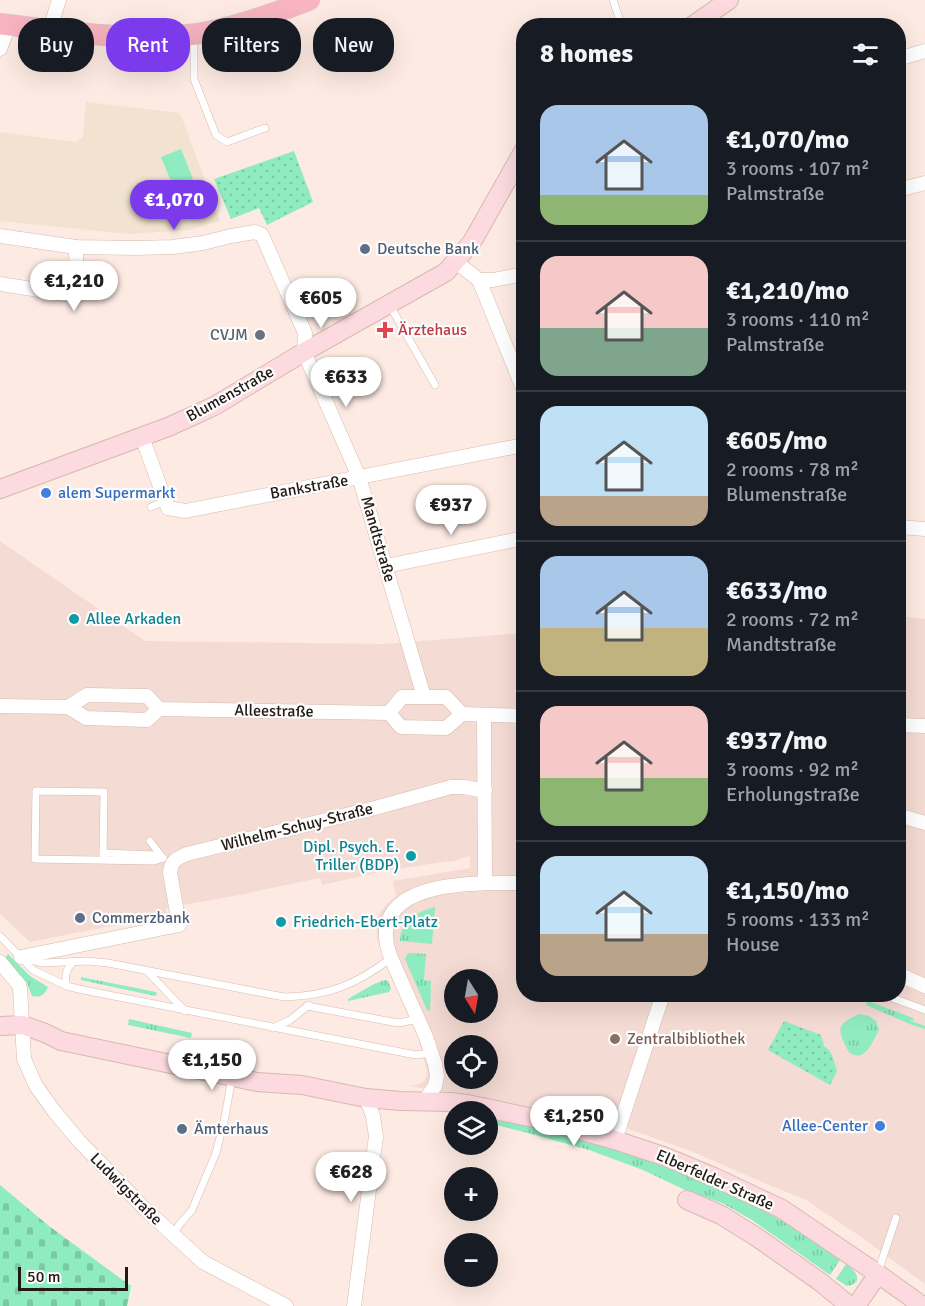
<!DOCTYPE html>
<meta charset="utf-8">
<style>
:root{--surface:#171b24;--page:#20242c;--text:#f1f3f6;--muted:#9ea1a6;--line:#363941;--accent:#7c3aed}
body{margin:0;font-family:Signika,sans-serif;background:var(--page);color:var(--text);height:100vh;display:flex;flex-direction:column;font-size:22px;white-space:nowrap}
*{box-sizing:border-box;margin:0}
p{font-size:20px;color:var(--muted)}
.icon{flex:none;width:33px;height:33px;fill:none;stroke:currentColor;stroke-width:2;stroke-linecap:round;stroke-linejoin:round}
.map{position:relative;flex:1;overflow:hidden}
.details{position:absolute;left:516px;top:18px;width:390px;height:984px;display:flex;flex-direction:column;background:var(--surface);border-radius:24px;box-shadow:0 6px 24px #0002}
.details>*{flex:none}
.guide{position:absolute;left:18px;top:18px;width:408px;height:54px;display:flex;gap:12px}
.needle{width:39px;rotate:169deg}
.fabs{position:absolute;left:444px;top:969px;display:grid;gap:12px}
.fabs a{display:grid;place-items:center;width:54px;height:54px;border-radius:50%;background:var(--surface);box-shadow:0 6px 24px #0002;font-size:30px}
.scale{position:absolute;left:18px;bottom:15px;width:110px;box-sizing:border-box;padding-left:6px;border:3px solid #221814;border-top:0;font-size:16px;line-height:21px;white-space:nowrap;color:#221814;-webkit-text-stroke:4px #fcfcfc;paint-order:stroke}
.price{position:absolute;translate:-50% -51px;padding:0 14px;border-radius:21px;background:#fff;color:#222;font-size:20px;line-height:39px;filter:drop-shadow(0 2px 3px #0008)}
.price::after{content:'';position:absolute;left:50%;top:36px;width:18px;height:14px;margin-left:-9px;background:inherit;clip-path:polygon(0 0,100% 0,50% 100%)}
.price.selected{background:var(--accent);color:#fff}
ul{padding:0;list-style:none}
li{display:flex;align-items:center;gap:18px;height:150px;padding:0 24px}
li+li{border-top:2px solid var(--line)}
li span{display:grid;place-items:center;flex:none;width:168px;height:120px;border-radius:18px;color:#555}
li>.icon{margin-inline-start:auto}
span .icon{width:72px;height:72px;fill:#fffc;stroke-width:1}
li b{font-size:26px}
h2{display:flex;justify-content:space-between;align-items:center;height:72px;padding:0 24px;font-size:26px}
.pill{padding:0 21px;border-radius:24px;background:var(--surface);box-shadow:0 6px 24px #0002;font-size:21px;line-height:54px}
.pill.selected{background:var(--accent);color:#fff}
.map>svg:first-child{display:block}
</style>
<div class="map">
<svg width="925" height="1306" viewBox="0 0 925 1306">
<defs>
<pattern id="grass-tufts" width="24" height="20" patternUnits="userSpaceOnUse" patternTransform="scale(1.5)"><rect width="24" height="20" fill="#8febc0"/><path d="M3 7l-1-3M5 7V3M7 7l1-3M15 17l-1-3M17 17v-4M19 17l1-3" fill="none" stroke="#7bc9a4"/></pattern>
<pattern id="cemetery-stones" width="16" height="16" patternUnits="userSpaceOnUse" patternTransform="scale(1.5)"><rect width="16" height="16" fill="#8febc0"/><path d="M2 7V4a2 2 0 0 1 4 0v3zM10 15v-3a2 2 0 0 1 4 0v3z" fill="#7bc9a4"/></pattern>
<pattern id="park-dots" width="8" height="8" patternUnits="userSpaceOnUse" patternTransform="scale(1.5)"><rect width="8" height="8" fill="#8febc0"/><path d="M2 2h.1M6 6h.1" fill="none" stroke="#7bc9a4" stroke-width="1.8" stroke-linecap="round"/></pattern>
</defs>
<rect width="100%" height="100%" fill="#fdebe3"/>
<!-- commercial -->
<path fill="#f4dbd3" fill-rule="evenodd" d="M0 541 145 641 383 644 523 633 524 994H898L899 616 925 619V1284L861 1237 806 1200 755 1179 691 1151 600 1119 409 1086 418 1085 423 1082 426 1078 427 1071 418 1038 377 939 376 921 381 911 388 903 396 896 393 881 470 868V856L450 862 449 861 385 871 322 885 320 878 251 892V893L166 908 167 915 30 942 0 914ZM454 980H488V1012H454ZM454 1046H488V1078H454Z"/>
<!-- education -->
<path fill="#f1e3cf" d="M86 102 180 113 220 221 189 230 128 234 0 221V132L76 142 83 137Z"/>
<!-- grass -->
<g fill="url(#grass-tufts)">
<path d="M435 907 432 944 400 941C399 922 419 911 435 907Z"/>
<path d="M408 953 426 954 424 980 431 981 430 1011 427 1010 405 959Z"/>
<path d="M8 954 30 976 48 987C45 995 40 998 32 996L26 981 4 959Z"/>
<path d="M81 977 156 992 157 994 155 996 81 980Z"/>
<path d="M385 980 388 981 391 988 389 992 348 1001V999L374 984Z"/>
<path d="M868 1001 913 1018 914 1021 911 1020V1021L925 1026V1029L912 1025 866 1005Z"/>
<path d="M860 1014 869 1016 876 1021 879 1030C872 1042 865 1064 849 1052 837 1030 835 1024 860 1014Z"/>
<path d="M129 1019 192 1033 191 1038 128 1025Z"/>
<path d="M488 1117 582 1137 692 1175 759 1208 786 1223 840 1260 830 1275 752 1220 722 1203 685 1190 643 1170 589 1150 528 1133 488 1123Z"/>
<path d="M846 1264C852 1269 858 1272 857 1281L852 1285 847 1286 836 1279Z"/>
</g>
<!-- cemetery -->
<path fill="url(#cemetery-stones)" d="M0 1185 49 1226 131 1286 127 1306H0Z"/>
<!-- park -->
<g fill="url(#park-dots)">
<path d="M294 151 313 202 267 225 259 208 231 219 214 179Z"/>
<path d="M784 1021 821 1035 824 1046 829 1050 832 1055 837 1071 830 1085 768 1050Z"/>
</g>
<!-- garden -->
<path fill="#8febc0" d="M181 149 193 179 173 186 161 157Z"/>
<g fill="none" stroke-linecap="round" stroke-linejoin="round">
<!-- lane casing -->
<g stroke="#d6baae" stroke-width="8">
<g id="lane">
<path d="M613 0 619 18"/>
<path d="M194 36V79L216 135 227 142 265 128"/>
<path d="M389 304 435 385"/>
<path d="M151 507 165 501"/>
<path d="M150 841 162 857"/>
<path d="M103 853 155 855 163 858"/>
<path d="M103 859 104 792 36 791 35 859 154 861 163 858"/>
<path d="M0 936 33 970 67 986 83 990 416 1055 432 1053"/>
<path d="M26 959 43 963 87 961 108 963 284 997C328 996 356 985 391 958"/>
<path d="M148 972 185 1011"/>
<path d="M67 986C64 976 66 969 73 962"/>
<path d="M882 994 925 1010"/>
<path d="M307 1006 398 1023 418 1019"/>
<path d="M273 1028 290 1020 309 1005"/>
<path d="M173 1236 179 1225 192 1210 216 1153 225 1117 232 1077"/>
<path d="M878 1272 896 1218"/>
</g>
</g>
<!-- street casing -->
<g stroke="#d6baae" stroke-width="15">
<g id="street">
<path d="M50 29 59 0"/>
<path d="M0 49 9 25"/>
<path d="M898 59 925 51"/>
<path d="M898 190 925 183"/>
<path d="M0 236 76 247 135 248 173 247 203 243 231 236 255 232 262 235 305 333 304 352 359 477 424 697"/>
<path d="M456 262 479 280 524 391"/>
<path d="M479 280H493L524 274"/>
<path d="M0 284 77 296 76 247"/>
<path d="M142 437 168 508 185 511 524 445"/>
<path d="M898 527 925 529"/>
<path d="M386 566 524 538"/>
<path d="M0 706 68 707 87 695 147 696 159 709 389 713 402 697H446L462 714 524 716"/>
<path d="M68 707 86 718 147 720 159 709"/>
<path d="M389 713 401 727 446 728 462 714"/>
<path d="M484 715 485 883"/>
<path d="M898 725 925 726"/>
<path d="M898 815 925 823"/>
<path d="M21 957 179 925 170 872C171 861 177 858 187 854L375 808 451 787H464L485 791"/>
<path d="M0 962 19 985 20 988 24 1059 36 1086 54 1111 79 1141 144 1208 203 1262 286 1306"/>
<path d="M898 974 925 986"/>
<path d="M424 1101 435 1086 437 1076 435 1064 426 1037 391 958C388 950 385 940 386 931 391 878 486 883 524 883"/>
<path d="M615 1140 663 994"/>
<path d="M354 1306 376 1136 373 1116 366 1098"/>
</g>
</g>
<!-- secondary casing -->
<g stroke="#d6baae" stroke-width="20">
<g id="secondary">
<path d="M692 26 729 0"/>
<path d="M0 489 168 427 197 414 216 405 304 352 446 272 472 242 524 150"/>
<path d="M0 1026 23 1025 45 1033 61 1041 257 1082 302 1085 366 1098 401 1101 451 1102 467 1104 543 1120 615 1140 666 1157 714 1177 782 1209 878 1274 923 1306"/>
<path d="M687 1200 721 1215 755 1236 819 1281 850 1306"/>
<path d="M856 1306 878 1274"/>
</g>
</g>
<!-- primary casing -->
<g stroke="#d3d1d0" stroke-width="22">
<path id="primary" d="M0 24C63 31 133 42 196 34 235 28 272 14 309 0"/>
</g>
<!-- lane -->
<use href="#lane" stroke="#fff" stroke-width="7"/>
<!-- street -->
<use href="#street" stroke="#fff" stroke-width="14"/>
<!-- secondary -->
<use href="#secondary" stroke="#fcdae0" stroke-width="18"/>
<!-- primary -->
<use href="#primary" stroke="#f8b5c1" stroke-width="21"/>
</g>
<!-- markers -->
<g fill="#5c6f8a" stroke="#fcfcfc" stroke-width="2">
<circle cx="365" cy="249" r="6"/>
<circle cx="80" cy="918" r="6"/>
<circle cx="182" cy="1129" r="6"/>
</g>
<path fill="#e0444e" stroke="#fcfcfc" stroke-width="2" d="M382 321h6v6h6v6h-6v6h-6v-6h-6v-6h6z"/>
<circle fill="#6b7280" stroke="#fcfcfc" stroke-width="2" cx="260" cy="335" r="6"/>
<g fill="#3f7fe0" stroke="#fcfcfc" stroke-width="2">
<circle cx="46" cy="493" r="6"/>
<circle cx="880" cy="1126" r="6"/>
</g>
<g fill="#0f9aa8" stroke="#fcfcfc" stroke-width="2">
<circle cx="74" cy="619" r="6"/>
<circle cx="411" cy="856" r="6"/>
<circle cx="281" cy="922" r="6"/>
</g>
<circle fill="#8d6e63" stroke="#fcfcfc" stroke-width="2" cx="615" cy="1039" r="6"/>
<g text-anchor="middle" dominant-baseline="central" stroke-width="4.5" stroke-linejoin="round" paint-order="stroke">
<!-- service labels -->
<g font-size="16" fill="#4e5e75" stroke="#fcfcfc" text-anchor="start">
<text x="377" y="249">Deutsche Bank</text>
<text x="92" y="918">Commerzbank</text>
<text x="194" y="1129">Ämterhaus</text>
</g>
<!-- health labels -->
<g font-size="16" fill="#be3a42" stroke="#fcfcfc" text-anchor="start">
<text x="398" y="330">Ärztehaus</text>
</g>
<!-- worship labels -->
<g font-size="16" fill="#5b616d" stroke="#fcfcfc" text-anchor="end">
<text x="248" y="335">CVJM</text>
</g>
<!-- street labels -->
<g font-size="16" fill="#221814" stroke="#fcfcfc">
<text transform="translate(230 394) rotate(-29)">Blumenstraße</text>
<text transform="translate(309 487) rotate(-10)">Bankstraße</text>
<text transform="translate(378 539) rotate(74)">Mandtstraße</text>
<text transform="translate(274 711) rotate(1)">Alleestraße</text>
<text transform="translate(297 827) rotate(-14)">Wilhelm-Schuy-Straße</text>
<text transform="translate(715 1180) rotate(24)">Elberfelder Straße</text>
<text transform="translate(126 1189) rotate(45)">Ludwigstraße</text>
</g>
<!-- shop labels -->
<g font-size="16" fill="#366cbe" stroke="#fcfcfc" text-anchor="start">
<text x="58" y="493">alem Supermarkt</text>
<text x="868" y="1126" text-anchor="end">Allee-Center</text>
</g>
<!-- culture labels -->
<g font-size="16" fill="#0d838f" stroke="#fcfcfc" text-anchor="start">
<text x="86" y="619">Allee Arkaden</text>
<text x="399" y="847" text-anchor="end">Dipl. Psych. E.<tspan x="399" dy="18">Triller (BDP)</tspan></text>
<text x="293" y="922">Friedrich-Ebert-Platz</text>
</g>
<!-- education labels -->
<g font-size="16" fill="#785e54" stroke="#fcfcfc" text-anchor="start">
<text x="627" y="1039">Zentralbibliothek</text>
</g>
</g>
</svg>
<div class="fabs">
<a><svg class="needle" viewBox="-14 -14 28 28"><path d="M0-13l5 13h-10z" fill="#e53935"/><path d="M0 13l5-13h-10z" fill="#9ea1a6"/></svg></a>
<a><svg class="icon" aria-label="locate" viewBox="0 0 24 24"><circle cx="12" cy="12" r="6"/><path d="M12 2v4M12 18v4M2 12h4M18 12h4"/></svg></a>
<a><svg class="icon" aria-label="layers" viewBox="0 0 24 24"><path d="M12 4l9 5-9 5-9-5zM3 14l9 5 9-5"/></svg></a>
<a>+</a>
<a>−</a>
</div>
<div class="scale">50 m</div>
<b class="price selected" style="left:174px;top:231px">€1,070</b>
<b class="price" style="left:74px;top:312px">€1,210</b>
<b class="price" style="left:321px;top:329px">€605</b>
<b class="price" style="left:346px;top:408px">€633</b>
<b class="price" style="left:451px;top:536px">€937</b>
<b class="price" style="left:212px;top:1091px">€1,150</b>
<b class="price" style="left:574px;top:1147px">€1,250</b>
<b class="price" style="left:351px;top:1203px">€628</b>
<div class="guide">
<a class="pill">Buy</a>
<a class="pill selected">Rent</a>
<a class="pill">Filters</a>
<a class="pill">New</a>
</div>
<section class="details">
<h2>8 homes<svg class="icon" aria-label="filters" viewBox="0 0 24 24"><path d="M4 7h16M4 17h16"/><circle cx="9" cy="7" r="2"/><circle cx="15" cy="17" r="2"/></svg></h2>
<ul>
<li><span style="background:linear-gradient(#a9c7e8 75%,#8fb573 0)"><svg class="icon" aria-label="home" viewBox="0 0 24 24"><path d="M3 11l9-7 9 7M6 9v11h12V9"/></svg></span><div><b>€1,070/mo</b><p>3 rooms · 107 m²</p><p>Palmstraße</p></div></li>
<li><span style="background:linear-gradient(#f6c9c9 60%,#7fa58c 0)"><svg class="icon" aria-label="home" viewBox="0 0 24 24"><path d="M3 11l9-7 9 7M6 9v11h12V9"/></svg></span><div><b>€1,210/mo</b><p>3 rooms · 110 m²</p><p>Palmstraße</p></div></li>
<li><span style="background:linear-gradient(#bfe0f5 75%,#b9a48a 0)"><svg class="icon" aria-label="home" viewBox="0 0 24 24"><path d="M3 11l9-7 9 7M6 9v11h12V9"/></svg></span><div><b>€605/mo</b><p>2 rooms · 78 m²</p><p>Blumenstraße</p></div></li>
<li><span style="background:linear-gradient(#a9c7e8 60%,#c2b280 0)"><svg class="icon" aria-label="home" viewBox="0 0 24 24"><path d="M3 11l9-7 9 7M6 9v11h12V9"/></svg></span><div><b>€633/mo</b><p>2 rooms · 72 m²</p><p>Mandtstraße</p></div></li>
<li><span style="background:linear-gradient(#f6c9c9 60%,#8fb573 0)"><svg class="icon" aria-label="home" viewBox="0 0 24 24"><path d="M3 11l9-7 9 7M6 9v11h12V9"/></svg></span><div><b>€937/mo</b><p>3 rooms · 92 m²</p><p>Erholungstraße</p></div></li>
<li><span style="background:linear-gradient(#bfe0f5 65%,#b9a48a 0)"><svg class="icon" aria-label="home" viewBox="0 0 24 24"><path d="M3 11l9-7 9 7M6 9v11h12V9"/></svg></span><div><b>€1,150/mo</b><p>5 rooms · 133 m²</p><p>House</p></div></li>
</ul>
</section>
</div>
